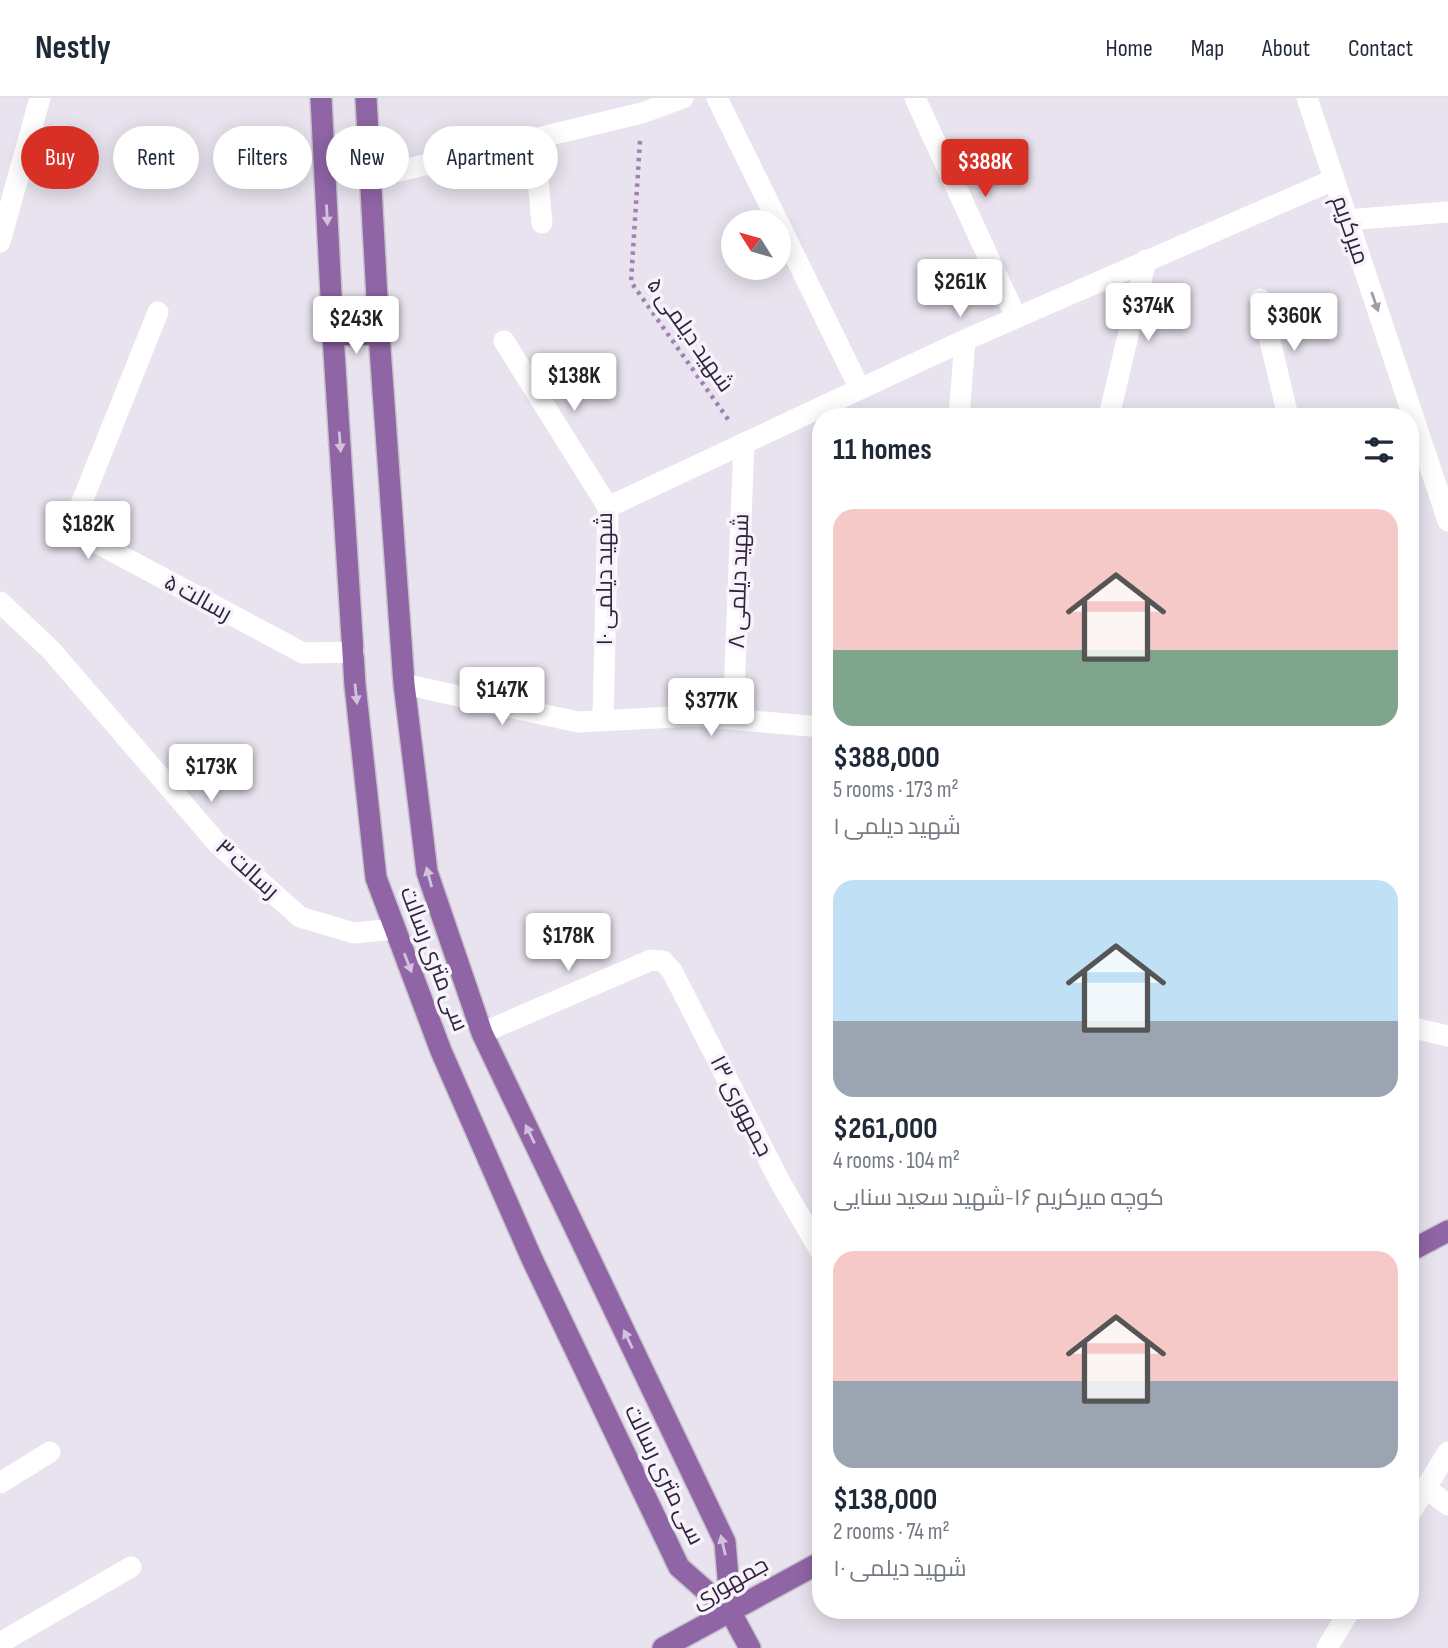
<!DOCTYPE html>
<meta charset="utf-8">
<style>
:root{--surface:#fff;--page:#f2f2f3;--text:#1f2937;--muted:#747a83;--line:#e0e1e3;--accent:#d93025}
body{margin:0;font-family:"Sofia Sans Condensed",Cairo,sans-serif;background:var(--page);color:var(--text);height:100vh;display:flex;flex-direction:column;font-size:26px;white-space:nowrap}
*{box-sizing:border-box;margin:0}
p{font-size:23px;color:var(--muted)}
.icon{flex:none;width:38px;height:38px;fill:none;stroke:currentColor;stroke-width:2;stroke-linecap:round;stroke-linejoin:round}
.map{position:relative;flex:1;overflow:hidden}
.sheet{position:absolute;left:812px;top:310px;width:607px;height:1211px;display:flex;flex-direction:column;background:var(--surface);border-radius:28px;box-shadow:0 4px 18px #0003}
.sheet>*{flex:none}
.guide{position:absolute;left:21px;top:28px;width:665px;height:63px;display:flex;gap:14px}
.needle{width:46px;rotate:307deg}
.tools{position:absolute;left:721px;top:112px;display:grid;gap:14px}
.tools a{display:grid;place-items:center;width:70px;height:70px;border-radius:50%;background:var(--surface);box-shadow:0 4px 18px #0003;font-size:35px}
.price{position:absolute;translate:-50% -60px;padding:0 16px;border-radius:7px;background:#fff;color:#222;font-size:23px;line-height:46px;filter:drop-shadow(0 2px 4px #0008)}
.price::after{content:'';position:absolute;left:50%;top:42px;width:21px;height:16px;margin-left:-10px;background:inherit;clip-path:polygon(0 0,100% 0,50% 100%)}
.price.selected{background:var(--accent);color:#fff}
ul{padding:0;list-style:none}
li{display:grid;align-content:center;gap:14px;height:371px;padding:0 21px}
li span{display:grid;place-items:center;height:217px;border-radius:21px;color:#555}
li>.icon{margin-inline-start:auto}
span .icon{width:126px;height:126px;fill:#fffc;stroke-width:1}
li b{font-size:30px}
h2{display:flex;justify-content:space-between;align-items:center;height:84px;padding:0 21px;font-size:30px}
.pill{padding:0 24px;border-radius:32px;background:var(--surface);box-shadow:0 4px 18px #0003;font-size:24px;line-height:63px}
.pill.selected{background:var(--accent);color:#fff}
header{display:flex;align-items:center;gap:42px;box-sizing:border-box;height:98px;padding:0 35px;background:var(--surface);border-bottom:2px solid var(--line)}
header strong{font-size:33px}
nav{display:flex;gap:38px;margin-inline-start:auto;font-size:24px}
.map>svg:first-child{display:block}
</style>
<header>
<strong>Nestly</strong>
<nav><a>Home</a><a>Map</a><a>About</a><a>Contact</a></nav>
</header>
<div class="map">
<svg width="1448" height="1550" viewBox="0 0 1448 1550">
<rect width="100%" height="100%" fill="#e8e3ee"/>
<g fill="none" stroke-linecap="round" stroke-linejoin="round">
<!-- major casing -->
<g stroke="#c6c1ca" stroke-width="24">
<g id="major">
<path d="M321 0 333 237 355 587 376 780 441 953 532 1161 679 1469 731 1515 750 1550"/>
<path d="M366 0 379 236 404 586 427 774 482 935 725 1444 731 1515"/>
<path d="M333 237 379 236"/>
<path d="M1410 1153 1448 1133"/>
<path d="M663 1550 821 1464"/>
</g>
</g>
<!-- path -->
<path stroke="#a081b3" stroke-width="4.5" stroke-dasharray="3.5 5" stroke-linecap="butt" d="M640 43 631 184 730 324"/>
<!-- minor -->
<g stroke="#fff" stroke-width="21">
<path d="M717 0 778 124"/>
<path d="M915 0 1016 219"/>
<path d="M1307 0 1448 423"/>
<path d="M534 40 542 125"/>
<path d="M370 80 642 15 683 0"/>
<path d="M1346 122 1448 114"/>
<path d="M779 126 860 291"/>
<path d="M0 144 40 0"/>
<path d="M1260 201 1288 318"/>
<path d="M158 214 71 431 303 555 354 554"/>
<path d="M504 243 608 409 603 622"/>
<path d="M959 318 965 242"/>
<path d="M1109 318 1146 162"/>
<path d="M608 409 965 242 1333 82"/>
<path d="M0 504 51 552 218 746 300 819 354 835 395 831"/>
<path d="M404 586 578 624 694 618 821 629"/>
<path d="M733 621 744 345"/>
<path d="M1410 929 1448 938"/>
<path d="M482 935 651 862 663 863 672 873 780 1084 821 1154"/>
<path d="M0 1385 50 1354"/>
<path d="M1426 1390 1448 1407"/>
<path d="M1410 1415 1448 1354"/>
<path d="M0 1545 131 1469"/>
<path d="M1327 1550 1350 1512"/>
</g>
<!-- major -->
<use href="#major" stroke="#9065a6" stroke-width="21"/>
</g>
<!-- one-way arrows -->
<defs><path id="oneway-solid" d="M-6-.8H1V-3.2L6.5 0L1 3.2V.8H-6Z" transform="scale(1.75)"/></defs>
<g fill="#d2c2dd">
<use href="#oneway-solid" transform="translate(327 117) rotate(87)"/>
<use href="#oneway-solid" transform="translate(340 344) rotate(86)"/>
<use href="#oneway-solid" transform="translate(356 596) rotate(84)"/>
<use href="#oneway-solid" transform="translate(429 779) rotate(-105)"/>
<use href="#oneway-solid" transform="translate(408 865) rotate(69)"/>
<use href="#oneway-solid" transform="translate(530 1036) rotate(-116)"/>
<use href="#oneway-solid" transform="translate(628 1241) rotate(-115)"/>
<use href="#oneway-solid" transform="translate(723 1447) rotate(-103)"/>
</g>
<use fill="#a49ba9" href="#oneway-solid" transform="translate(1375 204) rotate(71)"/>
<g text-anchor="middle" dominant-baseline="central" stroke-width="7" stroke-linejoin="round" paint-order="stroke">
<!-- street labels -->
<g font-size="23" fill="#352140" stroke="#f6f4fa">
<text transform="translate(1350 132) rotate(71)">میرکریم</text>
<text transform="translate(690 237) rotate(55)">شهید دیلمی ۵</text>
<text transform="translate(605 481) rotate(-90)">۱۰ شهید دیلمی</text>
<text transform="translate(739 483) rotate(-88)">۸ شهید دیلمی</text>
<text transform="translate(198 500) rotate(29)">۵ رسالت</text>
<text transform="translate(247 771) rotate(42)">۳ رسالت</text>
<text transform="translate(434 861) rotate(69)">سی متری رسالت</text>
<text transform="translate(741 1008) rotate(63)">۱۳ جمهوری</text>
<text transform="translate(664 1377) rotate(64)">سی متری رسالت</text>
<text transform="translate(730 1485) rotate(-29)">جمهوری</text>
</g>
</g>
</svg>
<div class="tools">
<a><svg class="needle" viewBox="-14 -14 28 28"><path d="M0-13l5 13h-10z" fill="#e53935"/><path d="M0 13l5-13h-10z" fill="#747a83"/></svg></a>
</div>
<b class="price selected" style="left:985px;top:101px">$388K</b>
<b class="price" style="left:960px;top:221px">$261K</b>
<b class="price" style="left:1148px;top:245px">$374K</b>
<b class="price" style="left:1294px;top:255px">$360K</b>
<b class="price" style="left:356px;top:258px">$243K</b>
<b class="price" style="left:574px;top:315px">$138K</b>
<b class="price" style="left:88px;top:463px">$182K</b>
<b class="price" style="left:502px;top:629px">$147K</b>
<b class="price" style="left:711px;top:640px">$377K</b>
<b class="price" style="left:211px;top:706px">$173K</b>
<b class="price" style="left:568px;top:875px">$178K</b>
<div class="guide">
<a class="pill selected">Buy</a>
<a class="pill">Rent</a>
<a class="pill">Filters</a>
<a class="pill">New</a>
<a class="pill">Apartment</a>
</div>
<section class="sheet">
<h2>11 homes<svg class="icon" aria-label="filters" viewBox="0 0 24 24"><path d="M4 7h16M4 17h16"/><circle cx="9" cy="7" r="2"/><circle cx="15" cy="17" r="2"/></svg></h2>
<ul>
<li><span style="background:linear-gradient(#f6c9c9 65%,#7fa58c 0)"><svg class="icon" aria-label="home" viewBox="0 0 24 24"><path d="M3 11l9-7 9 7M6 9v11h12V9"/></svg></span><div><b>$388,000</b><p>5 rooms · 173 m²</p><p>شهید دیلمی ۱</p></div></li>
<li><span style="background:linear-gradient(#bfe0f5 65%,#9aa5b1 0)"><svg class="icon" aria-label="home" viewBox="0 0 24 24"><path d="M3 11l9-7 9 7M6 9v11h12V9"/></svg></span><div><b>$261,000</b><p>4 rooms · 104 m²</p><p>کوچه میرکریم ۱۶-شهید سعید سنایی</p></div></li>
<li><span style="background:linear-gradient(#f6c9c9 60%,#9aa5b1 0)"><svg class="icon" aria-label="home" viewBox="0 0 24 24"><path d="M3 11l9-7 9 7M6 9v11h12V9"/></svg></span><div><b>$138,000</b><p>2 rooms · 74 m²</p><p>۱۰ شهید دیلمی</p></div></li>
</ul>
</section>
</div>
